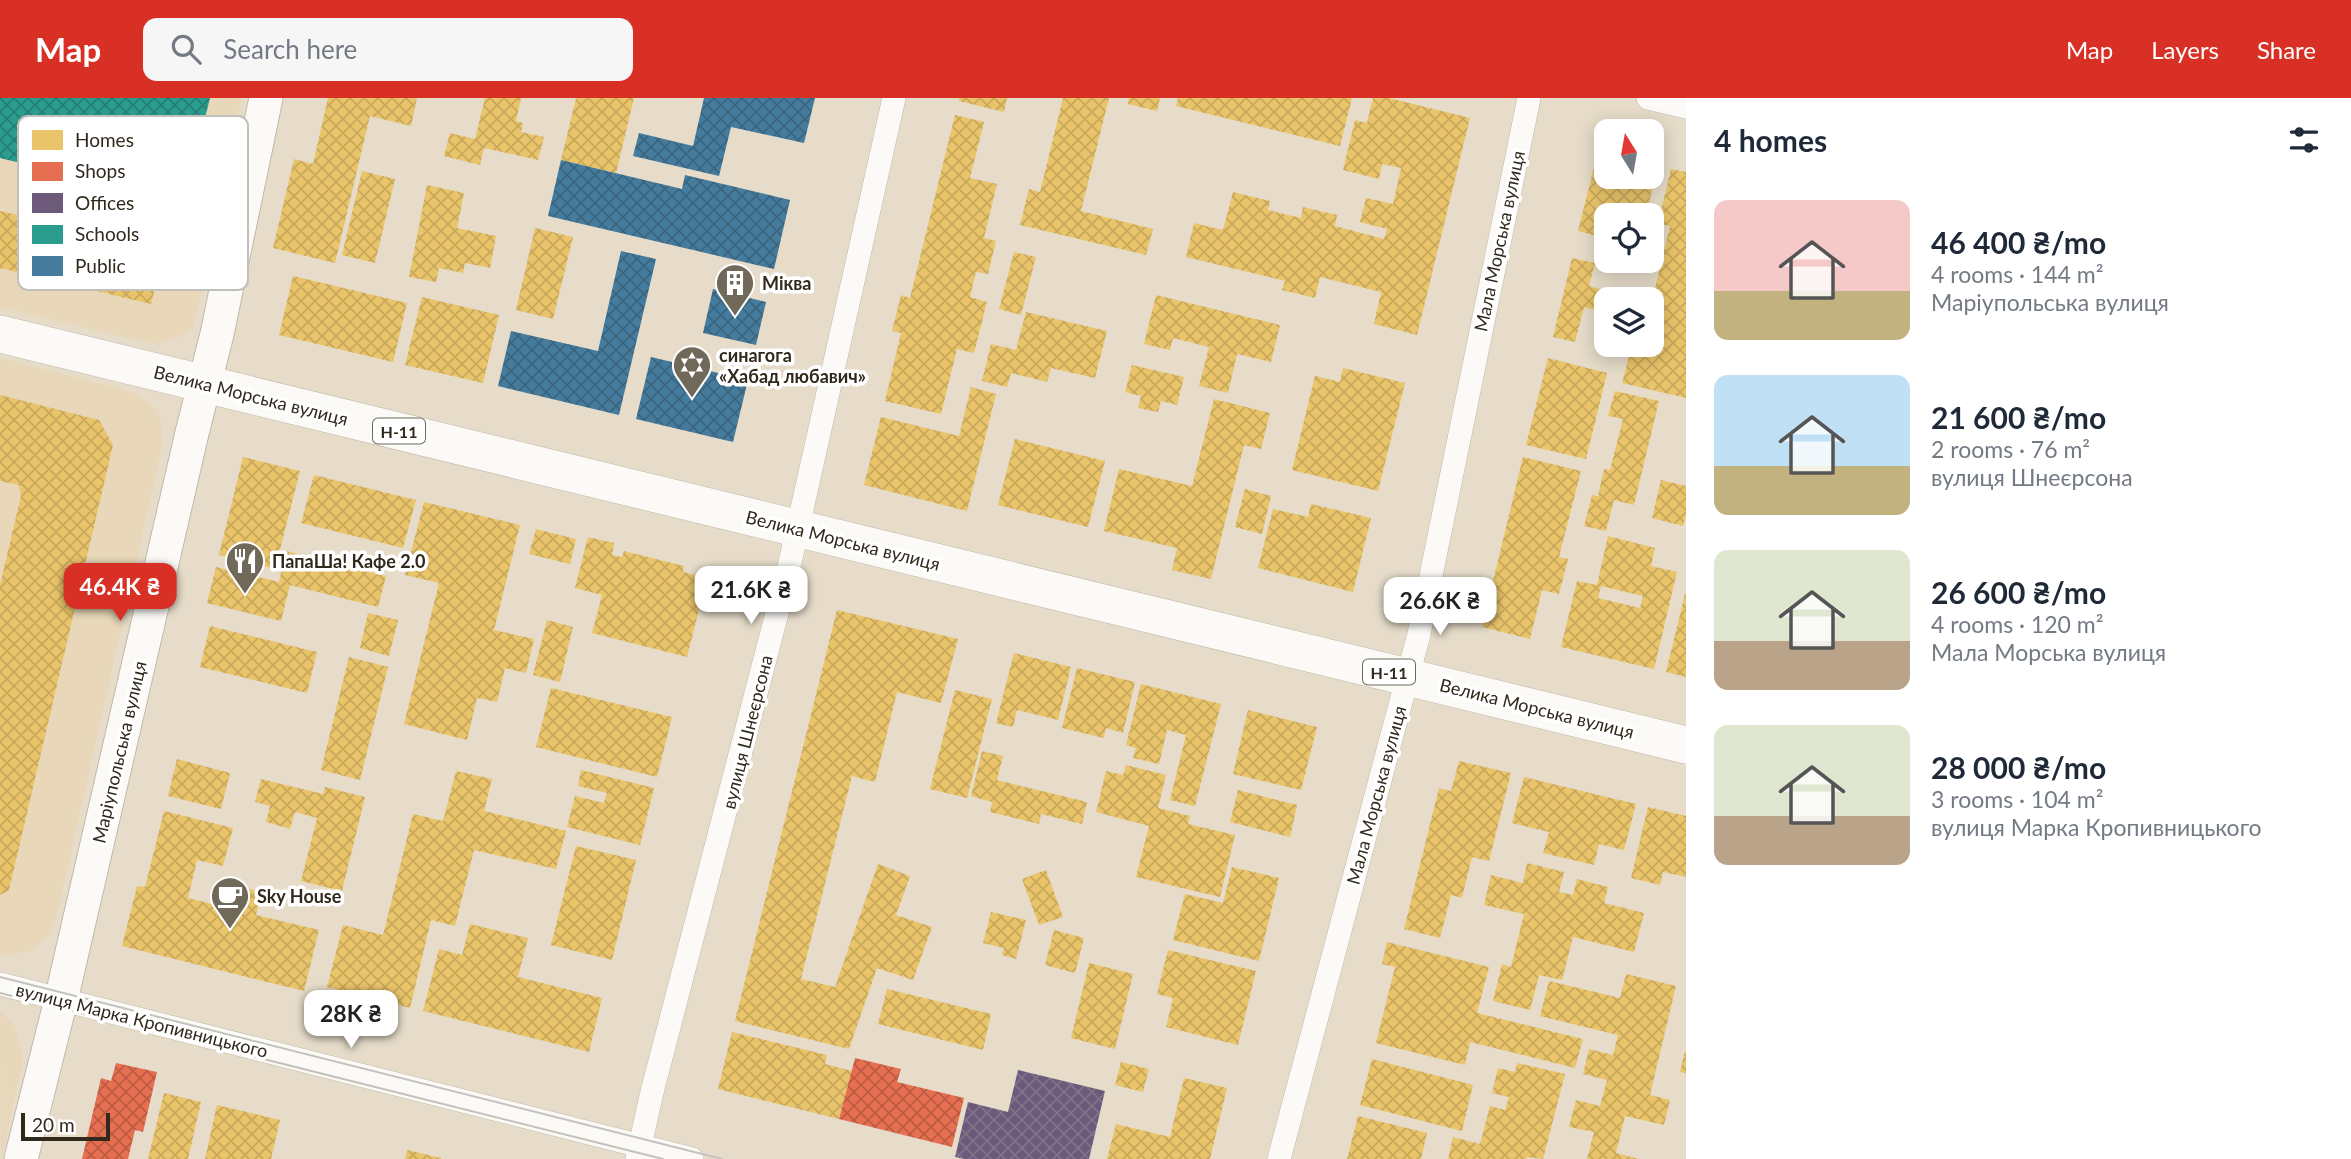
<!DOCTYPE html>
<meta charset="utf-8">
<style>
:root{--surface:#fff;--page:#f6f6f7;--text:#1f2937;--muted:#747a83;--accent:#d93025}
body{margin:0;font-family:Lato,sans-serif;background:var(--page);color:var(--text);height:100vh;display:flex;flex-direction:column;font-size:26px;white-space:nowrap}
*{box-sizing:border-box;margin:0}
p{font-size:23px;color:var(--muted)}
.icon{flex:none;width:38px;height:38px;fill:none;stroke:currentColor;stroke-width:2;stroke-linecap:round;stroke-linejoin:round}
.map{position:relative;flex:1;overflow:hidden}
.details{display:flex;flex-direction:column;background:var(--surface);width:665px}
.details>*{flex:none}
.needle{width:46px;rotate:349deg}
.tools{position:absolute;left:1594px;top:21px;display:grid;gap:14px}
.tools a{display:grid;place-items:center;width:70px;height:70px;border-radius:14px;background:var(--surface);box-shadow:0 4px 18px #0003;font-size:35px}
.scale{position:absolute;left:21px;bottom:18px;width:89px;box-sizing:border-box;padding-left:7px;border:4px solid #30291c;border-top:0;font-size:19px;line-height:24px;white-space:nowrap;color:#30291c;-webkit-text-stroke:5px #fff;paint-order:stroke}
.price{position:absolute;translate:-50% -60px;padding:0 16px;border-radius:14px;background:#fff;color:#222;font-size:23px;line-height:46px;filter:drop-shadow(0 2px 4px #0008)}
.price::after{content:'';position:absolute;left:50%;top:42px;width:21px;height:16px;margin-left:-10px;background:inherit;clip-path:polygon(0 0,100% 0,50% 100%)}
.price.active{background:var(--accent);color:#fff}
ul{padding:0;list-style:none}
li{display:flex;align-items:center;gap:21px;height:175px;padding:0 28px}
li span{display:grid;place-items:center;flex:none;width:196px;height:140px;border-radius:14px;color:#555}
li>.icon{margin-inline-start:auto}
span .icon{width:84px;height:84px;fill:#fffc;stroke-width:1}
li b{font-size:30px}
h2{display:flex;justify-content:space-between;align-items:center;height:84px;padding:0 28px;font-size:30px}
header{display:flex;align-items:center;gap:42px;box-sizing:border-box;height:98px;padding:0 35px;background:var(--accent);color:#fff}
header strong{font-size:33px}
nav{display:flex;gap:38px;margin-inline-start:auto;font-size:24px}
.search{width:490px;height:63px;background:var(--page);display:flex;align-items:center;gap:18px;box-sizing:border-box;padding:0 24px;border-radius:14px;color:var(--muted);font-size:26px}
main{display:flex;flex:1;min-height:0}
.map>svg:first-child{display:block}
</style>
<header>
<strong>Map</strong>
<div class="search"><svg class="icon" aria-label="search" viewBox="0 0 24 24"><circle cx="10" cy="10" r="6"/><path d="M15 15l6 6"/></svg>Search here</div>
<nav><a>Map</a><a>Layers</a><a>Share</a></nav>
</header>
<main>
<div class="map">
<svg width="1686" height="1061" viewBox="0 0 1686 1061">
<defs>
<pattern id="homes-cross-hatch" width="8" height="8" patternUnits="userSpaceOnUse" patternTransform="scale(1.75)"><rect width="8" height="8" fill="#e9c46a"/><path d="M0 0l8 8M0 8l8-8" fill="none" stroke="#c8a85b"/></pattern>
<pattern id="shops-cross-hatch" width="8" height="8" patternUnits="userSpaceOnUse" patternTransform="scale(1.75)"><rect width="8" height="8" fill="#e76f51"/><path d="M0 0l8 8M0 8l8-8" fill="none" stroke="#bc5b42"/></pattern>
<pattern id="offices-cross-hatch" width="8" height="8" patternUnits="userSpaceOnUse" patternTransform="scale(1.75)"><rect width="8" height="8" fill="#6d597a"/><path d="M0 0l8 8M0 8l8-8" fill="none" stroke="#82728a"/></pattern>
<pattern id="schools-cross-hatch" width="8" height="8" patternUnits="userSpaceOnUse" patternTransform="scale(1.75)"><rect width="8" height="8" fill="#2a9d8f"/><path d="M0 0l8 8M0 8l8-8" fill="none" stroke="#248074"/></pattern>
<pattern id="public-cross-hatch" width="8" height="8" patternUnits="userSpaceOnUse" patternTransform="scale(1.75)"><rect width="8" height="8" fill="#457b9d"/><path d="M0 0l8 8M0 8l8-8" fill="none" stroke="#3a657f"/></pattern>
</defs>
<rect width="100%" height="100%" fill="#e6dcc9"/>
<!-- built -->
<g fill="#e8d7b8">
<path d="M0 0H242L193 230 178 239 157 246 132 241 0 209Z"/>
<path d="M0 260 136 295 156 312 161 323V353L55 826 48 838 32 852 6 858H0Z"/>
<path d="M0 913 14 927 22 954V967L1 1061Z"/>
</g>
<!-- homes -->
<g fill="url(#homes-cross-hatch)" fill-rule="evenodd">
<path d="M328 0H417L411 28 370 18 335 165 273 150 294 61 313 66Z"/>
<path d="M485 0H521L516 23 523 25 521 34 544 39 538 62 484 50 480 67 444 58 450 35 475 41Z"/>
<path d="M576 0H634L616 75 561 62Z"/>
<path d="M959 0H1007L1004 14 959 3Z"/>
<path d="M1063 0H1109L1081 113 1153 131 1146 157 1020 127 1029 91 1040 94Z"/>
<path d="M1129 0H1160L1157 13 1128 6Z"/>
<path d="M1178 0H1352L1340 48 1176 8Z"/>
<path d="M1373 0H1389L1470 20 1417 237 1374 226 1381 194 1320 179 1315 200 1282 192 1285 183 1186 159 1194 125 1223 132 1233 94 1270 103 1268 112 1301 120 1303 109 1337 117 1335 128 1384 141 1387 131 1360 124 1366 100 1393 106 1401 70 1382 66 1379 81 1343 72 1355 22 1367 25Z"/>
<path d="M955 17 984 24 970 80 997 86 984 140 996 143 988 176 976 174 970 199 987 204 974 255 957 251 941 316 885 303 901 235 892 233 901 197 910 200Z"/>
<path d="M1598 53 1606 55V79H1652V66L1658 68 1646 117H1606V140L1578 133Z"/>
<path d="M1671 71 1686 74V300L1622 285 1632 247H1652V203L1670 128 1658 125Z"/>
<path d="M362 73 395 81 375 165 342 157Z"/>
<path d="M427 87 464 95 457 130 496 138 490 170 465 165 463 175 439 170 436 184 409 179Z"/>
<path d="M112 88 177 104 151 206 0 170V113L100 136Z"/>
<path d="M535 130 573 139 553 221 516 212Z"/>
<path d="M1014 154 1036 159 1021 217 999 211Z"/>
<path d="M1572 160 1595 165 1589 188 1607 193 1602 214 1584 209 1575 244 1553 239Z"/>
<path d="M293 178 407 205 393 264 279 237Z"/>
<path d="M1156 197 1280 227 1271 264 1237 256 1228 295 1199 288 1209 249 1173 240 1170 252 1144 246Z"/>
<path d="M422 199 499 217 483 285 405 267Z"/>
<path d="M1026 214 1107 233 1095 280 1051 270 1047 284 1011 275 1007 289 982 283 991 246 1016 252Z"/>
<path d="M1548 260 1607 275 1586 361 1526 347Z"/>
<path d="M1132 267 1184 279 1177 307 1161 303 1158 314 1138 310 1141 298 1125 294Z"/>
<path d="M1343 270 1405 285 1378 393 1292 372 1315 278 1340 284Z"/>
<path d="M971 289 996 296 967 413 864 387 881 319 959 338Z"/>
<path d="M1615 293 1659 303 1634 407 1614 402 1606 433 1584 428 1592 397 1598 398 1604 371 1610 372 1623 321 1608 318Z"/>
<path d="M0 297 99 322 113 347 9 792 0 797V487L21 398 19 387 0 383Z"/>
<path d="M1214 301 1270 315 1261 351 1244 347 1211 481 1172 472 1177 450 1104 433 1119 371 1192 388Z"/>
<path d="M1015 341 1105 363 1088 429 998 407Z"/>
<path d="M243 359 300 373 275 471 219 457Z"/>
<path d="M1523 359 1581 373 1559 459 1568 461 1559 496 1542 492 1530 541 1482 529Z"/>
<path d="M314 377 416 402 403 450 301 425Z"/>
<path d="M1661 382 1686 388V417L1683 428 1652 420Z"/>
<path d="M1245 391 1271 398 1262 436 1235 429Z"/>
<path d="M424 404 520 427 494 532 534 541 526 575 505 570 497 604 477 600 467 642 404 626 439 485 405 477Z"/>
<path d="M1311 406 1371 420 1353 494 1258 470 1273 411 1308 419Z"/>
<path d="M536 431 576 441 570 466 529 456Z"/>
<path d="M1608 438 1655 450 1651 468 1677 474 1654 571 1561 549 1577 483 1597 487ZM1601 488 1643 498 1640 510 1598 500Z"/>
<path d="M588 439 614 445 612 457 622 459 624 453 684 468 683 474 707 480 687 559 592 535 602 497 575 490Z"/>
<path d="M286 453 386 478 378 509 290 487 281 523 207 505 216 469 279 484Z"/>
<path d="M1685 496H1686V579L1666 574Z"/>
<path d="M837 512 958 541 941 605 897 594 875 684 852 678 801 881 835 889 878 766 910 778 896 817 932 829 913 882 877 870 849 951 735 923Z"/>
<path d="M368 515 398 522 389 558 360 550Z"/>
<path d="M547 522 573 529 560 584 533 577Z"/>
<path d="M210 528 317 554 307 595 200 569Z"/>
<path d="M1014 555 1071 569 1058 622 1017 612 1013 629 996 625Z"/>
<path d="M349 559 388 569 360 682 321 672Z"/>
<path d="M1077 570 1135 584 1123 635 1106 630 1104 640 1062 630Z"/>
<path d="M1141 586 1221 606 1195 708 1170 702 1186 637 1167 632 1159 666 1133 660 1136 650 1126 647Z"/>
<path d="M551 590 672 619 657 679 536 649Z"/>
<path d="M955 592 992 601 967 700 930 691Z"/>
<path d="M1248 612 1317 629 1301 692 1233 676Z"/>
<path d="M982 653 1003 658 997 682 1087 704 1082 726 1041 716 1039 726 990 714 992 704 971 698Z"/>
<path d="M177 661 230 675 221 711 168 698Z"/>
<path d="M1459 663 1511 675 1489 763 1472 759 1462 800 1451 797 1440 840 1404 831 1439 690 1451 693Z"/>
<path d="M1126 667 1166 677 1158 710 1190 718 1188 726 1235 737 1220 799 1136 779 1149 728 1096 714 1106 673 1123 677Z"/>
<path d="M581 672 654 690 640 747 567 729 575 698 604 705 607 695 578 688Z"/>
<path d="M456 673 492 681 484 713 566 733 556 771 474 752 455 828 431 822 410 910 327 889 343 827 383 837 413 716 443 723Z"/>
<path d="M1524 679 1636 706 1624 752 1599 746 1594 767 1543 755 1549 734 1512 725Z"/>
<path d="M261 681 323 696 325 689 365 699 342 793 301 783 317 720 295 714 290 731 266 724 270 708 255 704Z"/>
<path d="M1238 692 1297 707 1290 739 1230 724Z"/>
<path d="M1648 709 1686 718V779L1663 774 1660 787 1631 780Z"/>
<path d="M164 713 233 730 223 768 197 762 188 800 224 809 230 786 262 794 256 817 319 832 304 893 122 848 137 788 145 789Z"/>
<path d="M576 748 636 762 612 862 551 847Z"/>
<path d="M1527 765 1564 774 1559 794 1573 797 1577 781 1608 789 1604 805 1644 815 1634 854 1573 839 1562 882 1539 877 1530 912 1493 903 1502 866 1511 869 1524 816 1484 807 1491 777 1523 785Z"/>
<path d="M1232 769 1279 780 1259 863 1173 842 1185 796 1223 805Z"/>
<path d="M1046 772 1063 819 1039 827 1022 781Z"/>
<path d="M991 814 1026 822 1016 861 1002 857 1004 850 983 845Z"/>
<path d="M470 826 528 840 518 879 602 900 589 954 423 913 439 851 462 857Z"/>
<path d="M1054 832 1084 840 1075 875 1045 867Z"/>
<path d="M1387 844 1489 869 1477 915 1583 941 1575 970 1470 944 1465 967 1376 945 1395 869 1382 866Z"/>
<path d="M1168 852 1256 873 1238 947 1166 929 1173 900 1157 896Z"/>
<path d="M1089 865 1133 876 1115 951 1071 940Z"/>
<path d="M1626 876 1676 888 1650 997 1670 1002 1664 1027 1625 1018 1616 1055 1639 1061H1587L1594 1034 1569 1029 1576 1002 1600 1008 1607 982 1583 976 1589 951 1613 957 1618 937 1540 918 1549 883 1620 900Z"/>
<path d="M887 891 991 916 983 952 878 926Z"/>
<path d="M732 934 827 957 825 966 852 973 839 1021 718 991Z"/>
<path d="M1685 953 1686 954V975L1680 974Z"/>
<path d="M1372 961 1473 987 1462 1033 1360 1007Z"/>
<path d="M1121 964 1149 971 1143 994 1115 987Z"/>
<path d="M1517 965 1565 976 1543 1061 1527 1059 1526 1061H1448L1453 1039 1480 1046 1490 1008 1505 1012 1509 999 1492 995 1498 970 1515 974Z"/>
<path d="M1184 980 1227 990 1210 1061H1107L1116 1026 1170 1039Z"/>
<path d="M164 995 201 1004 188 1061H148Z"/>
<path d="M217 1007 280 1022 271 1061H205Z"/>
<path d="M1358 1018 1427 1035 1421 1061H1347Z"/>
<path d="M407 1052 441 1060V1061H405Z"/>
</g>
<!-- shops -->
<g fill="url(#shops-cross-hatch)">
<path d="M855 960 901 971 897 984 964 1000 952 1049 839 1021Z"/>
<path d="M116 965 157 974 143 1034 135 1032 128 1061H82L101 980 111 983Z"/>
</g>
<!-- offices -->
<path fill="url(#offices-cross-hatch)" d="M1018 972 1105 993 1089 1061H964L955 1059 968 1004 1008 1014Z"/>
<!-- schools -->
<path fill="url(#schools-cross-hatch)" d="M0 0H210L201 36 181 31 163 100 0 60Z"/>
<!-- public -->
<g fill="url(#public-cross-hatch)">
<path d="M704 0H815L804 45 731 29 719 78 633 58 639 35 693 48Z"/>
<path d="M561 62 682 91 685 77 790 102 774 171 548 118Z"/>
<path d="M621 153 656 161 619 317 498 288 511 233 598 253Z"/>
<path d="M713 191 766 204 756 247 703 235Z"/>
<path d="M651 259 748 282 733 344 636 321Z"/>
</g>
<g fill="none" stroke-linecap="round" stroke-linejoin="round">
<!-- street casing -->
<g stroke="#c0b9aa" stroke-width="24">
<g id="street">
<path d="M1648 0 1686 9"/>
<path d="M0 886 692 1061"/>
<path d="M637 1061 652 994 789 469 894 0"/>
<path d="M1279 1061 1419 536 1529 0"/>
</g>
</g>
<!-- secondary casing -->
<g stroke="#c0b9aa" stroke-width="35">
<path id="secondary" d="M21 1061 61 902 192 335 217 236 266 0"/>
</g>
<!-- primary casing -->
<g stroke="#c0b9aa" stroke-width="38">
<path id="primary" d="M0 236 1686 647"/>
</g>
<!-- street -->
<use href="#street" stroke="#fbfaf7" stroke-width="23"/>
<!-- secondary -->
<use href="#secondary" stroke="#fbfaf7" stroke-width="33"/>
<!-- primary -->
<use href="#primary" stroke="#fbfaf7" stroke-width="37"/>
<!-- tram -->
<g stroke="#c4c2bc" stroke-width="2">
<path d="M0 879 722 1061"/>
<path d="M0 895 663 1061"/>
</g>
</g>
<!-- icons -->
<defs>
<g id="building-pin" transform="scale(2.0125)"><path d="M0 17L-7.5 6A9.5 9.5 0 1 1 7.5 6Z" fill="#706859" stroke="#fff"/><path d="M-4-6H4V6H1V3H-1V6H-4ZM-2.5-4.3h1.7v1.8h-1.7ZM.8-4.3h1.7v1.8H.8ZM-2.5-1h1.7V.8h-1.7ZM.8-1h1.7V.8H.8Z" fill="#fff"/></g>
<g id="synagogue-pin" transform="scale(2.0125)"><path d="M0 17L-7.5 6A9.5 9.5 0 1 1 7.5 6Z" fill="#706859" stroke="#fff"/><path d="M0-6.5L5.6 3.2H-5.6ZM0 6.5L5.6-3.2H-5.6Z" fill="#fff"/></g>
<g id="restaurant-pin" transform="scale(2.0125)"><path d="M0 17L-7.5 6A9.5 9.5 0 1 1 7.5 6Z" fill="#706859" stroke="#fff"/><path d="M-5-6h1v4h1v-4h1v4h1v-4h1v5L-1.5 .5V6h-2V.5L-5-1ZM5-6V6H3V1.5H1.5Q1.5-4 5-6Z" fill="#fff"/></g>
<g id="cafe-pin" transform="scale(2.0125)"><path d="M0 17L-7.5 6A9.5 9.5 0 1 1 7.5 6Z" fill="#706859" stroke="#fff"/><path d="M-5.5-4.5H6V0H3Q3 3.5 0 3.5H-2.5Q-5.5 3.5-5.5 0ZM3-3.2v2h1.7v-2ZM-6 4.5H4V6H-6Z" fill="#fff"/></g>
</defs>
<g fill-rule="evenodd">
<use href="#building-pin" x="735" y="185"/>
<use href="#synagogue-pin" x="692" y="267"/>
<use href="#restaurant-pin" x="245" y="463"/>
<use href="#cafe-pin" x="230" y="798"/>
</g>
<g text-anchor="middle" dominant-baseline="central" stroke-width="7" stroke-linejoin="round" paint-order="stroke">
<!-- shield labels -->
<g fill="#fff" stroke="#6e6960" stroke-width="2">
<rect x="373" y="320.5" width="52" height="25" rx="5"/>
<rect x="1363" y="561.5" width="52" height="25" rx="5"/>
</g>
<g font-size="16" font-weight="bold" fill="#30291c">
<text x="399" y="333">Н-11</text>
<text x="1389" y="574">Н-11</text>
</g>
<!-- street labels -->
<g font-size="18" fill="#30291c" stroke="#fff">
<text transform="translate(1499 143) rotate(-78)">Мала Морська вулиця</text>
<text transform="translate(251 297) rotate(14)">Велика Морська вулиця</text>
<text transform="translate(843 442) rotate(14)">Велика Морська вулиця</text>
<text transform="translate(1537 610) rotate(14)">Велика Морська вулиця</text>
<text transform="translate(747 634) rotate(-76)">вулиця Шнеєрсона</text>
<text transform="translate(119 654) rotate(-77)">Маріупольська вулиця</text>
<text transform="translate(1376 697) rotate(-75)">Мала Морська вулиця</text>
<text transform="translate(142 922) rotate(14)">вулиця Марка Кропивницького</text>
</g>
<!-- poi labels -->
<g font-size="18" font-weight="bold" fill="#30291c" stroke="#fff" text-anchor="start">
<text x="762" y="185">Міква</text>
<text x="719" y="257">синагога<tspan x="719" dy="21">«Хабад любавич»</tspan></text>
<text x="272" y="463">ПапаШа! Кафе 2.0</text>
<text x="257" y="798">Sky House</text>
</g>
</g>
<!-- legend -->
<rect x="18" y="18" width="230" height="174" rx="10" fill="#fff" stroke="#c1bfbb" stroke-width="2"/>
<rect x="32" y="32" width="31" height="20" fill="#e9c46a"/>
<rect x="32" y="64" width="31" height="19" fill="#e76f51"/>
<rect x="32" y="95" width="31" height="20" fill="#6d597a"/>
<rect x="32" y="127" width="31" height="19" fill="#2a9d8f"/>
<rect x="32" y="158" width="31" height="20" fill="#457b9d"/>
<g font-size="19" fill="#30291c">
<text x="75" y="49">Homes</text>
<text x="75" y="80">Shops</text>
<text x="75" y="112">Offices</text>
<text x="75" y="143">Schools</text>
<text x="75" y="175">Public</text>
</g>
</svg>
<div class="tools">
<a><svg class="needle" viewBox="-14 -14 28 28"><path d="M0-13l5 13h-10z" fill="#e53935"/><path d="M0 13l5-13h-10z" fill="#747a83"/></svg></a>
<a><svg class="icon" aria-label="locate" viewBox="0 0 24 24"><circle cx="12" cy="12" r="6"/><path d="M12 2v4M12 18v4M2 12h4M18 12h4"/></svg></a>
<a><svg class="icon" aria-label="layers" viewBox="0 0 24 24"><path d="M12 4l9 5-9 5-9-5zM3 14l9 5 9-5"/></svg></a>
</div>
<div class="scale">20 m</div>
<b class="price active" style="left:120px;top:525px">46.4K ₴</b>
<b class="price" style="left:751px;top:528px">21.6K ₴</b>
<b class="price" style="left:1440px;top:539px">26.6K ₴</b>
<b class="price" style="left:351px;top:952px">28K ₴</b>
</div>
<section class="details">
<h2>4 homes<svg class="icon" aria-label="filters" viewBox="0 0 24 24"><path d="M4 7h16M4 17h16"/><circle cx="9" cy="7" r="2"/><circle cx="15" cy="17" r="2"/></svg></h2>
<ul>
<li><span style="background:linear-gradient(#f6c9c9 65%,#c2b280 0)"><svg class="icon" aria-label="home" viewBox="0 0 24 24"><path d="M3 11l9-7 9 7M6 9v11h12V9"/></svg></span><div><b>46 400 ₴/mo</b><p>4 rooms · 144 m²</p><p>Маріупольська вулиця</p></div></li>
<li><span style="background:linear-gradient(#bfe0f5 65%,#c2b280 0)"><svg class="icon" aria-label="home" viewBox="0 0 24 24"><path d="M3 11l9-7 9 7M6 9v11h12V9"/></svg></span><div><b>21 600 ₴/mo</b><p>2 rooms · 76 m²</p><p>вулиця Шнеєрсона</p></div></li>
<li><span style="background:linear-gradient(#dfe7d0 65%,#b9a48a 0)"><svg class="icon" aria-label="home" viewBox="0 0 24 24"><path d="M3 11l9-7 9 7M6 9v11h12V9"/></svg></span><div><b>26 600 ₴/mo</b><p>4 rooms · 120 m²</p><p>Мала Морська вулиця</p></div></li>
<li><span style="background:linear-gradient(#dfe7d0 65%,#b9a48a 0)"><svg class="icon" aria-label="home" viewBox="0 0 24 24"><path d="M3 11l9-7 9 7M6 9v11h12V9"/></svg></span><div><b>28 000 ₴/mo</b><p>3 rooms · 104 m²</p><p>вулиця Марка Кропивницького</p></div></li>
</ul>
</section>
</main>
